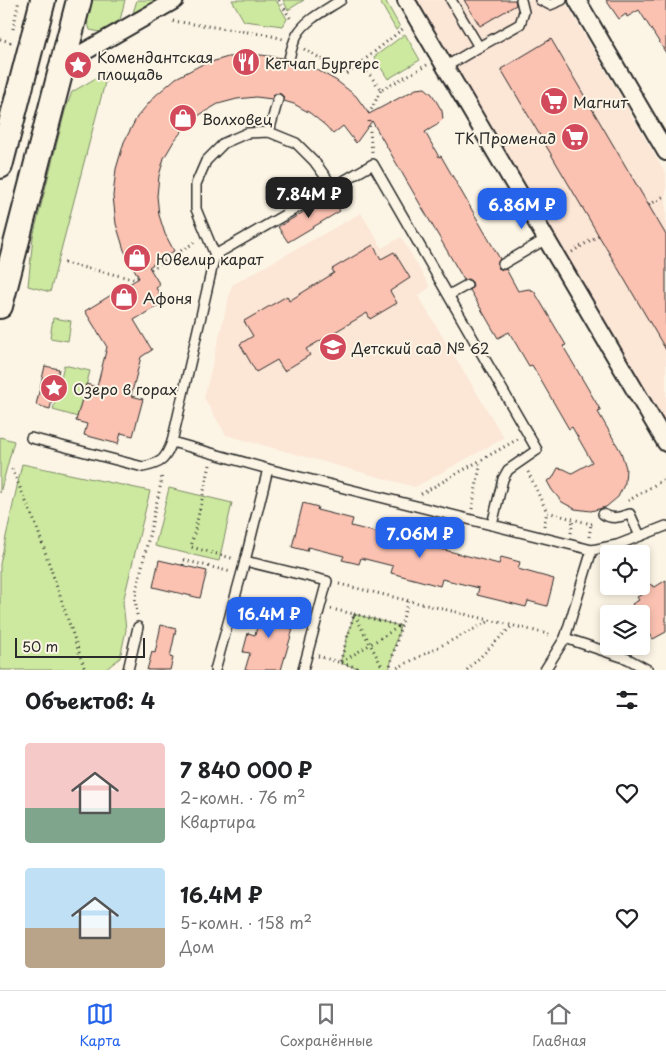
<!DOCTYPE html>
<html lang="ru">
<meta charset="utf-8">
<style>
:root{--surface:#fff;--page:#f2f2f2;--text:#202124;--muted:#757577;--line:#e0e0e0;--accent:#2563eb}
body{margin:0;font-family:"Playpen Sans",sans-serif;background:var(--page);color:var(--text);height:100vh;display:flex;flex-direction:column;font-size:19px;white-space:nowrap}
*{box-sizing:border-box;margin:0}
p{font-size:16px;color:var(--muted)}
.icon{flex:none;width:28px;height:28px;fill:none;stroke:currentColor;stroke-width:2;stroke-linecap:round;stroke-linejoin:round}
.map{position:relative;height:670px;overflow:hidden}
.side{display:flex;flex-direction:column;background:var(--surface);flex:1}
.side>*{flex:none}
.buttons{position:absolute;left:600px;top:545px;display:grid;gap:10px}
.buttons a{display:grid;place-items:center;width:50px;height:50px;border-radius:5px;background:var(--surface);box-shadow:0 2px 8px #0003;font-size:25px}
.scale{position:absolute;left:15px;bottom:12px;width:130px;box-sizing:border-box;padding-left:5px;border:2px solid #2b2b2b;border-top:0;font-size:14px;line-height:18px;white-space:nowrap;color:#2b2b2b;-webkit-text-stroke:4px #fcf5e5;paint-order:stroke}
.price{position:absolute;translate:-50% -42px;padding:0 11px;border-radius:10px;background:var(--accent);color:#fff;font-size:16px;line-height:32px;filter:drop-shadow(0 1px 2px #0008)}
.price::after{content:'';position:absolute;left:50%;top:30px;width:15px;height:11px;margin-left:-8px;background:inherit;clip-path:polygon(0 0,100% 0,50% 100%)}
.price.active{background:#222;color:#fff}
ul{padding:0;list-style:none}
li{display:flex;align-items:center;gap:15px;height:125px;padding:0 25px}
li span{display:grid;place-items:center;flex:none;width:140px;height:100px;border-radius:5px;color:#555}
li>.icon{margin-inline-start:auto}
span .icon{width:60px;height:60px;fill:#fffc;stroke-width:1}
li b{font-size:21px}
h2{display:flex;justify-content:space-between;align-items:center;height:60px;padding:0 25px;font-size:21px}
.menu{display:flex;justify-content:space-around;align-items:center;height:70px;border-top:1px solid var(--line);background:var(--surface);font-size:14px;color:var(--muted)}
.menu a{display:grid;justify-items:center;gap:2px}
.menu .active{color:var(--accent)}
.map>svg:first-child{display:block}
</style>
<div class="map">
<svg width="666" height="670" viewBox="0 0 666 670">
<rect width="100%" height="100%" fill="#fcf5e5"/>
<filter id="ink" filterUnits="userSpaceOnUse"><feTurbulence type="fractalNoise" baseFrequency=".02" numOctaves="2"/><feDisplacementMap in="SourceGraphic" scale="10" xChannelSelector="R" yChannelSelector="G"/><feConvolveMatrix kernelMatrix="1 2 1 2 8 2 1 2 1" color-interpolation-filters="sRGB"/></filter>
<g filter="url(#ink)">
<!-- built -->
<g fill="#fce6d6">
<path d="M417 0H564L666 174V424Z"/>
<path d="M361 213 382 248 401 237 430 287 418 296 504 438 415 487 226 435 204 398 232 285Z"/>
</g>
<!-- green -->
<g fill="#cde9a0" stroke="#7c8a66">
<path d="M92 0H125L120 20 100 32 90 30 87 20Z"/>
<path d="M137 0H156L133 13Z"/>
<path d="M232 0H276L287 19 283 26 244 21Z"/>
<path d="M283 0H304L288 10Z"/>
<path d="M379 0H385L400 27 396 30Z"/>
<path d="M405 34 420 60 388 79 374 57Z"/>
<path d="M108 71 50 292 28 286 33 237 65 111 72 92Z"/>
<path d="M53 318 71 321 68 341 50 338Z"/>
<path d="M64 365 90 371 78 417 53 410Z"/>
<path d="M0 437 14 441 0 493Z"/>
<path d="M22 464 150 491 123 602 126 630 120 658 105 670H0V564Z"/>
<path d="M169 488 232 503 219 561 155 546Z"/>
<path d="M354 614 400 626 389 670H365L340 663Z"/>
</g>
<!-- building -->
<g fill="#fbc2b2" stroke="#2b2b2b">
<path d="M464 0H515L516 5 480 26Z"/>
<path d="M606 0H666V53L639 10 627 17 626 14 619 19Z"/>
<path d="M551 39 666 235V350L501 69Z"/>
<path d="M261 55 283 58 284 63 288 65 293 64 295 61 312 67 337 81 356 96 369 114 416 89 425 88 432 94 442 111 443 119 437 125 425 132 439 157 441 156 500 259 497 264 498 268 503 270 506 269 518 291 529 289 534 291 566 345 563 346 601 411 598 412 621 452 626 468 625 483 618 497 606 507 591 511 575 509 562 502 552 490 547 481 552 479 558 468 564 469 572 473 592 462 572 427 569 429 532 365 529 366 509 332 498 338 470 290 473 286 472 282 468 279 464 280 372 121 356 143 343 126 333 134 326 126 310 113 294 104 284 101V97L279 93 274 94 272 99 256 97 237 99 218 104 201 114 186 126 174 141 164 158 159 176 157 196 159 215 165 234 174 251 149 267 160 285 156 288 164 302 134 320 152 350 141 357 131 396 143 399 133 436 121 433 118 444 84 435 87 424 76 421 86 384 97 387 107 347 85 311 139 278 124 250 116 224 113 196 116 169 124 142 137 117 155 96 176 78 201 65 228 57Z"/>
<path d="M331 196 340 211 288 242 278 227Z"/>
<path d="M373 245 381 259 394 252 410 278 390 291 397 303 370 319 367 313 306 349 310 355 284 371 277 360 256 372 240 344 253 336 244 321 287 296 289 301 334 273 332 269Z"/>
<path d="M45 366 59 369 50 409 36 405Z"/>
<path d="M303 503 318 507 317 510 353 519 351 526 414 542 416 535 435 540 433 547 499 564 501 557 520 562 518 569 554 579 547 606 528 601 526 607 477 595 479 588 442 579 440 586 391 573 393 566 361 558 359 564 342 560 344 556 308 547 307 551 292 547Z"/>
<path d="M159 560 207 571 200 598 153 587Z"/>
<path d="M666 580V632L653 639 641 619V614H638L632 604 639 600 637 597 645 593 644 581 655 587Z"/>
<path d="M264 601 291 608 286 627 293 629 281 670H245L250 653 243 652 248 633 255 635Z"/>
<path d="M161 625 176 629 170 657 173 658 170 670H147L152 652 155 653Z"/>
</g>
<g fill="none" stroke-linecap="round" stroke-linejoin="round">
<!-- service casing -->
<g stroke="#2b2b2b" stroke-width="12">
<g id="service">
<path d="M451 0 479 47 520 24 524 12 521 0"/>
<path d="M540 0 550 5 562 0"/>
<path d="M289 59C291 51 293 42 297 35 306 19 326 10 341 0"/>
<path d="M445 67 479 47"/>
<path d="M269 132 278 99"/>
<path d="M215 255 196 209V184L206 161 224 143 247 133 269 132 296 143 314 161 333 187"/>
<path d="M503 264 546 239"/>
<path d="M449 295 467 285"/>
<path d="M31 438 143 467C162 463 165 460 172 442L215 255 373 164 537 450 508 470 503 479 492 525"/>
<path d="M172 442 268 469 592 550"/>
<path d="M603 514C612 520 620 517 630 514L640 536"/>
<path d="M245 561 268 469"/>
<path d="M565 638 628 659 648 670"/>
<path d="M128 670 138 627"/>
<path d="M215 670 245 561 327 581 303 670"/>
<path d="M545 670 565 638 592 550 617 545 666 526"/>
</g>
</g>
<!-- minor casing -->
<g stroke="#2b2b2b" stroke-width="20">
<g id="minor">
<path d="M406 0 666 443"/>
<path d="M577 0 666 152"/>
<path d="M63 64 175 0"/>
</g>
</g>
<!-- secondary casing -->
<g stroke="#2b2b2b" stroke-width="28">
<g id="secondary">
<path d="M0 166 43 0"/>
<path d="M0 306 79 0"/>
</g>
</g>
<!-- path -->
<g stroke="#2b2b2b" stroke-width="3" stroke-dasharray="1 4" stroke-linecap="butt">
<path d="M279 0 292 21"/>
<path d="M173 21 268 35 283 39"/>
<path d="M13 29 19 0"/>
<path d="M0 39 10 42V40"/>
<path d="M304 49 347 74 405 27"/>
<path d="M361 63 381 90 427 65"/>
<path d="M368 113 370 112 381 90"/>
<path d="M369 121 372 152"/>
<path d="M649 205 666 195"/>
<path d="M572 252 599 235"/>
<path d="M64 263 134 279 138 277"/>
<path d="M151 269 197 241"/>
<path d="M210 465 191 547 235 559"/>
<path d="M12 469 36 525 85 670"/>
<path d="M528 472 547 512 591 524 594 523"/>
<path d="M421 494 518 439"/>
<path d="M628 501 666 478"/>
<path d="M472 509 481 461"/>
<path d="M544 526 547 512"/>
<path d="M571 533 573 519"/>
<path d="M589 537 591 524"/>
<path d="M183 565 184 560 231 572"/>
<path d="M339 584 552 635"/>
<path d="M331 609 354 614 384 670"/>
<path d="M354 614 400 626 340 663Z"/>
<path d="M137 615 135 597 162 479 160 474"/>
<path d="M318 656 365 670"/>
<path d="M389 670 408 600"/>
<path d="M393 670 490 621"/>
<path d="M467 670 513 625"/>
</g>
<!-- service -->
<use href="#service" stroke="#fcf5e5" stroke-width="9"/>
<!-- minor -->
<use href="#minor" stroke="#fcf5e5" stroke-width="16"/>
<!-- secondary -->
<use href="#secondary" stroke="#fcf5e5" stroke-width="24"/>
</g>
</g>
<!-- icons -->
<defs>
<g id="restaurant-disc" transform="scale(1.4375)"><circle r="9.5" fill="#d1495b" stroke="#fcf5e5"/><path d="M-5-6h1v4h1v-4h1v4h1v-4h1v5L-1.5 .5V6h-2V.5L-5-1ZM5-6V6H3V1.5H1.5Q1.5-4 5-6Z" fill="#fff"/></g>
<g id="sight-disc" transform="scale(1.4375)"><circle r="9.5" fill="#d1495b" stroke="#fcf5e5"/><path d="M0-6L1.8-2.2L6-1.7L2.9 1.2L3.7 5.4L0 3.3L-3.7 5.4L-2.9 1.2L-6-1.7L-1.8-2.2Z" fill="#fff"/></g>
<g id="supermarket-disc" transform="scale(1.4375)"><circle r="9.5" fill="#d1495b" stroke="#fcf5e5"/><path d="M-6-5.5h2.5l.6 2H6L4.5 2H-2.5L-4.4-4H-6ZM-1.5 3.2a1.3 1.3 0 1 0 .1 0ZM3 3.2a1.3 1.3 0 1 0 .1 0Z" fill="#fff"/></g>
<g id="shop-disc" transform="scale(1.4375)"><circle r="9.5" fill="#d1495b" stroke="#fcf5e5"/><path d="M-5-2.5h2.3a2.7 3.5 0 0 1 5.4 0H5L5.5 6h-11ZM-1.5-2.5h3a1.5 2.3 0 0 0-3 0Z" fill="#fff"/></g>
<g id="school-disc" transform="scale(1.4375)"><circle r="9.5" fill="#d1495b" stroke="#fcf5e5"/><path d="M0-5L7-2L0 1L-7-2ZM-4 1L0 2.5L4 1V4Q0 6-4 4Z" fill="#fff"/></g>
</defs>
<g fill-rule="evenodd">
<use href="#restaurant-disc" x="246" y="62"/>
<use href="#sight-disc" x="78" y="65"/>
<use href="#supermarket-disc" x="554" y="101"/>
<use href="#shop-disc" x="183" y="118"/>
<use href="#supermarket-disc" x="575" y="137"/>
<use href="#shop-disc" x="137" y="258"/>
<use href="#shop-disc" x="124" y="297"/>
<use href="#school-disc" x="333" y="347"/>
<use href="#sight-disc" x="54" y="388"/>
</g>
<g text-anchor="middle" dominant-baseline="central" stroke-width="4" stroke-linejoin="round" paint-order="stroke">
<!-- poi labels -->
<g font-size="15" fill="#2b2b2b" stroke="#fcf5e5" text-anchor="start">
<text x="97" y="56">Комендантская<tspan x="97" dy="17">площадь</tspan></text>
<text x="265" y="62">Кетчап Бургерс</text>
<text x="573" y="101">Магнит</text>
<text x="202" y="118">Волховец</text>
<text x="556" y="137" text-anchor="end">ТК Променад</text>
<text x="156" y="258">Ювелир карат</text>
<text x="143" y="297">Афоня</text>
<text x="352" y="347">Детский сад № 62</text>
<text x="73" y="388">Озеро в горах</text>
</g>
</g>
</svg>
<div class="buttons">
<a><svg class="icon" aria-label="locate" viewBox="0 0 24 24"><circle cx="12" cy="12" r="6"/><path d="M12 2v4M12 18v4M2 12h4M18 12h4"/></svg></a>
<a><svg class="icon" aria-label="layers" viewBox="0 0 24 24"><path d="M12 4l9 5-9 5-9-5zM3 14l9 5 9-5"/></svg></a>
</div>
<div class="scale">50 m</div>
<b class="price active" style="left:309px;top:219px">7.84M ₽</b>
<b class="price" style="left:522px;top:230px">6.86M ₽</b>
<b class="price" style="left:420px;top:559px">7.06M ₽</b>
<b class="price" style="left:269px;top:639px">16.4M ₽</b>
</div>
<section class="side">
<h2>Объектов: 4<svg class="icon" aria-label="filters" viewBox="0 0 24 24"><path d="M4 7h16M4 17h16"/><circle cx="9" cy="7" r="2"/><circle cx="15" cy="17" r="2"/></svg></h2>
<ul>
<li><span style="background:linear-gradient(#f6c9c9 65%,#7fa58c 0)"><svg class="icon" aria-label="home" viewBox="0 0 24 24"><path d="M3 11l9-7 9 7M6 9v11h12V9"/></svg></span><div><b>7 840 000 ₽</b><p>2-комн. · 76 m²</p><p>Квартира</p></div><svg class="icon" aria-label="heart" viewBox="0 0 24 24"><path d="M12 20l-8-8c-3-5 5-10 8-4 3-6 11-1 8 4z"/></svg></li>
<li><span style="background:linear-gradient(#bfe0f5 60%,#b9a48a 0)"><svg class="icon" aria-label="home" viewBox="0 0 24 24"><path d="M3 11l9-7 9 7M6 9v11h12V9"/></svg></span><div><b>16.4M ₽</b><p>5-комн. · 158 m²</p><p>Дом</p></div><svg class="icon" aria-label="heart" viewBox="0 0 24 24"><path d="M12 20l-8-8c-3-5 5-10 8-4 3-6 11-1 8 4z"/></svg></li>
</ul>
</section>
<nav class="menu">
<a class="active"><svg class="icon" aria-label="map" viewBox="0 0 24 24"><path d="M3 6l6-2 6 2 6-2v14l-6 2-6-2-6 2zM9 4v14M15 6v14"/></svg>Карта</a>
<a><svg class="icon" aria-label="saved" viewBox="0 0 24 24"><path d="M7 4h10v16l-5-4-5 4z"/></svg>Сохранённые</a>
<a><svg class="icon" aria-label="home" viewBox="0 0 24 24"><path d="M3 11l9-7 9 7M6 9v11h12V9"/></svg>Главная</a>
</nav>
